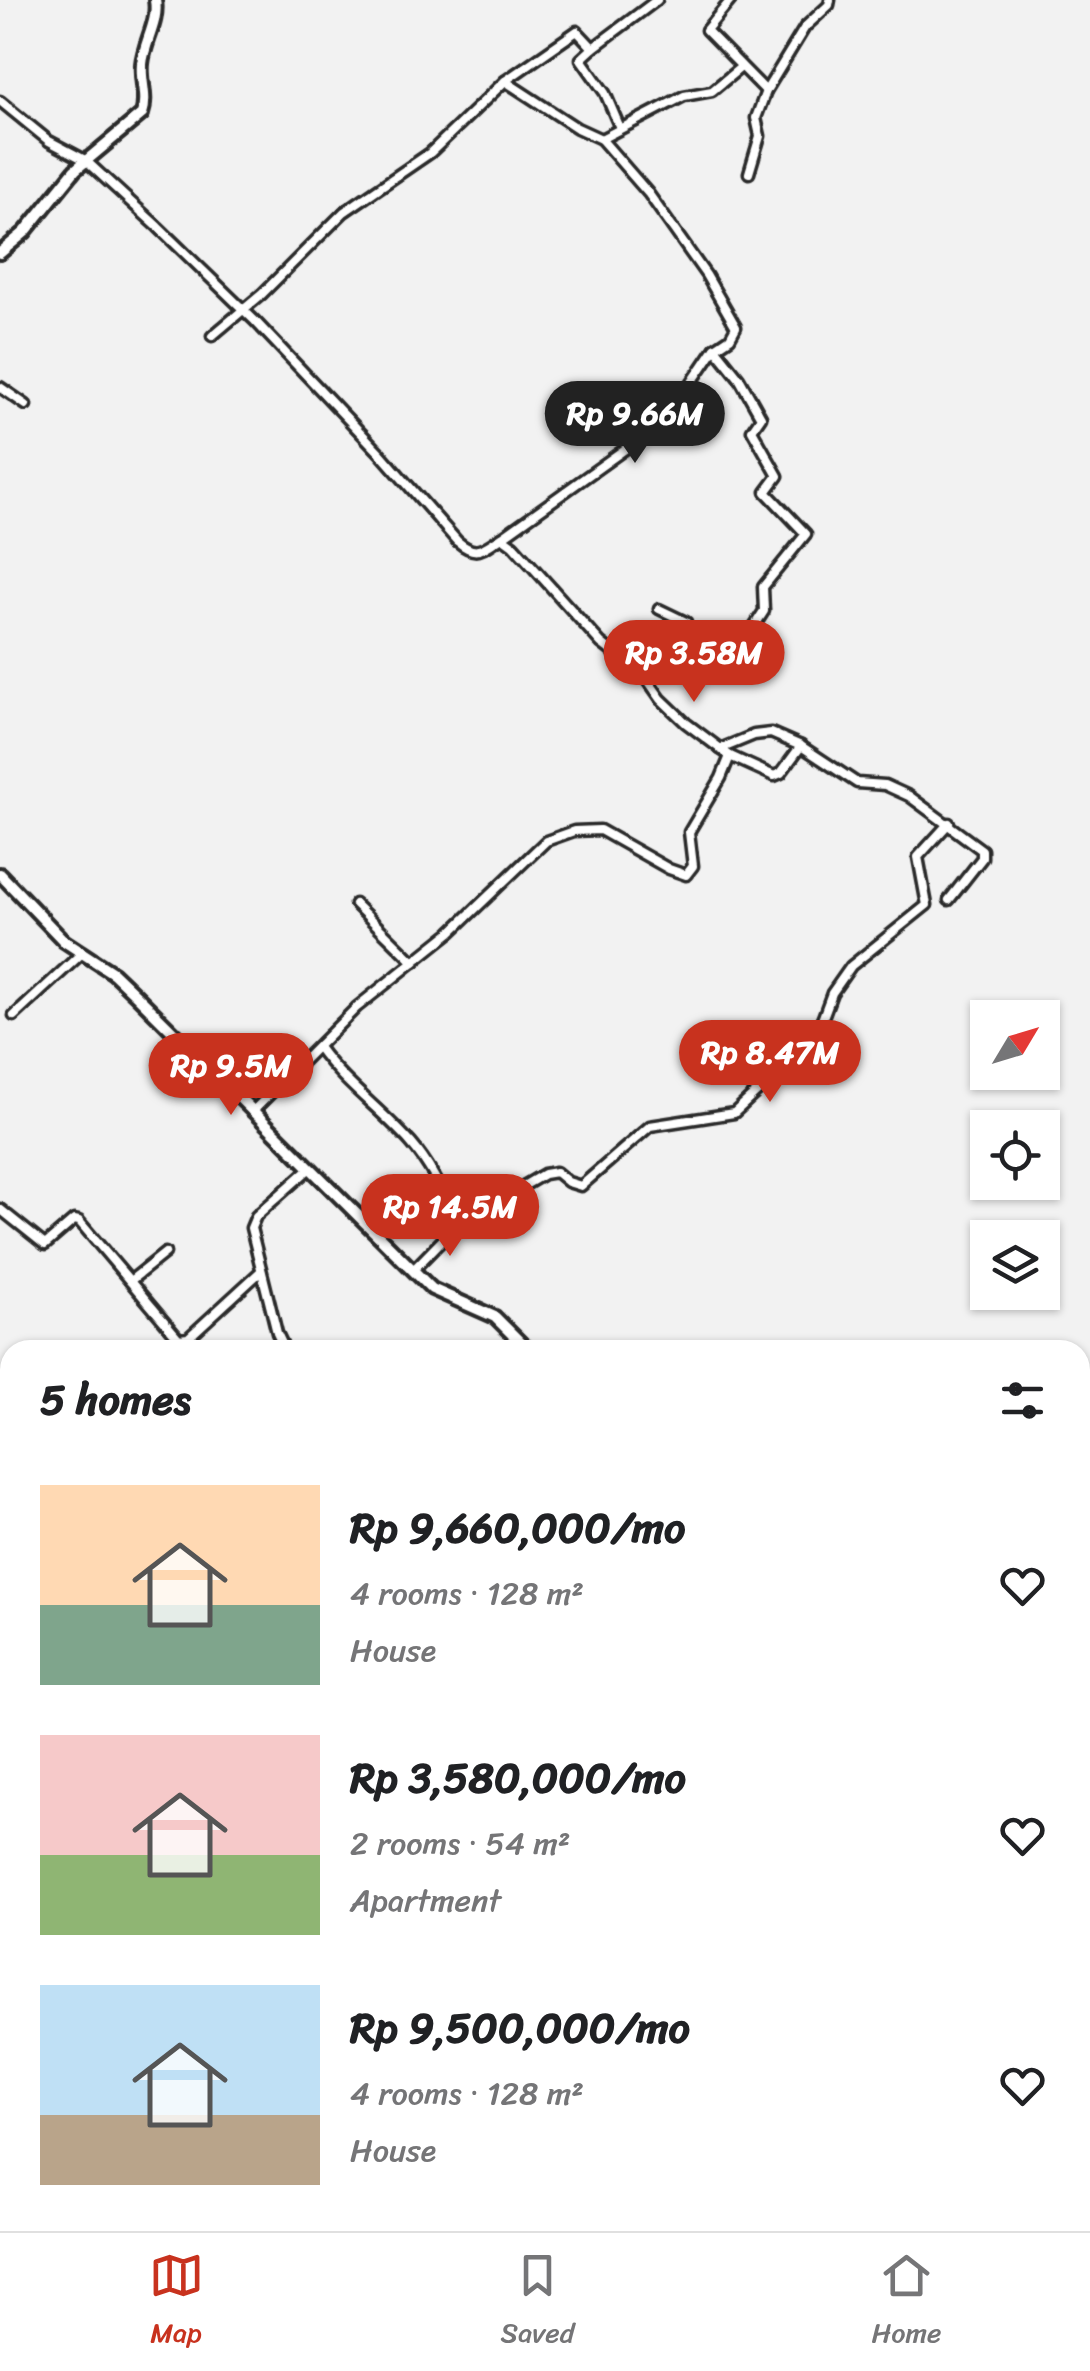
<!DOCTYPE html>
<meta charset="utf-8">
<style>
:root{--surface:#fff;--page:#f6f6f6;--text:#202124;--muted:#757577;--line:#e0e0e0;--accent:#c8321e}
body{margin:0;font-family:Sriracha,sans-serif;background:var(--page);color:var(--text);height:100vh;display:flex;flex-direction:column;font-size:38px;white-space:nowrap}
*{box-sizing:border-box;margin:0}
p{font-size:32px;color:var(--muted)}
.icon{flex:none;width:55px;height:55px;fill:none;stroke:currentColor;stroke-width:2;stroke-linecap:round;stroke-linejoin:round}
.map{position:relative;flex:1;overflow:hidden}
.sheet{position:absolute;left:0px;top:1340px;width:1090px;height:892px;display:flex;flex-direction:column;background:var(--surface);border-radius:30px 30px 0 0;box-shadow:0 2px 8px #0004}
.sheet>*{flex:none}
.needle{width:65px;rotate:52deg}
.tools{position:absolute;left:970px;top:1000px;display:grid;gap:20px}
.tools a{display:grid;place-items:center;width:90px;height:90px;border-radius:0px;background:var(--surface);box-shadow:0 2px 8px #0004;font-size:50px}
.price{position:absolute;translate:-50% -85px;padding:0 22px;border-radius:35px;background:var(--accent);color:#fff;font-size:32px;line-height:65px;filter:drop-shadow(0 2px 5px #0008)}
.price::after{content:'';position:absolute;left:50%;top:60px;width:30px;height:22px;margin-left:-15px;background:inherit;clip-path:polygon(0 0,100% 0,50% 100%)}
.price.selected{background:#222;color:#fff}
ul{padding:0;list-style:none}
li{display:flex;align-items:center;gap:30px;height:250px;padding:0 40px}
li span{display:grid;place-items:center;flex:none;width:280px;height:200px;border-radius:0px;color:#555}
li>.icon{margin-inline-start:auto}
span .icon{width:120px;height:120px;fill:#fffc;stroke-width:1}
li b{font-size:42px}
h2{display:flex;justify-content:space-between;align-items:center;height:120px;padding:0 40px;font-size:42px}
.menu{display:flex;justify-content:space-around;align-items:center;height:140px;border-top:2px solid var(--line);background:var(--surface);font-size:28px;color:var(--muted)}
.menu a{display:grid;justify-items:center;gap:5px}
.menu .selected{color:var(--accent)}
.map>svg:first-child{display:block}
</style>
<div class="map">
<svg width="1090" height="2231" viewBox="0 0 1090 2231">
<rect width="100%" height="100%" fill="#f2f2f2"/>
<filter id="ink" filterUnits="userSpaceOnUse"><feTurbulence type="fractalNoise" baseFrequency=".01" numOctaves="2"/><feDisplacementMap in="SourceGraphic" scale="20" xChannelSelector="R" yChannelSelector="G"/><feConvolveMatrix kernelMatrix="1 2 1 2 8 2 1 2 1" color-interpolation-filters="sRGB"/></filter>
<g filter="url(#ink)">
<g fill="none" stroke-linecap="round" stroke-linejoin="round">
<!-- minor casing -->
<g stroke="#2b2b2b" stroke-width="15">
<g id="minor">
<path d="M731 0 706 30 766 91"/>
<path d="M593 48 581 59 605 93 620 128"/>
<path d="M0 101 49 141 85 160 158 227 255 321 380 453 457 541C477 558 482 549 502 537L513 545 601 643 647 679 661 699 686 723 730 756 721 778 689 832 693 866 686 875 669 869 600 830 574 831 546 841 451 932 357 1007 252 1112"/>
<path d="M601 139 684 96 712 91 741 67"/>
<path d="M749 173 760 136 756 118 766 91 805 27 829 5 830 0"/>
<path d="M212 336 262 294 344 212 430 153 505 81"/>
<path d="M0 387 26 405"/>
<path d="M502 537 667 419 715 348"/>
<path d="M659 609 686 622 687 644"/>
<path d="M647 679 692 642 699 641 724 653 738 647 751 631 764 611 763 587 806 534 766 492 778 476 752 430 761 417 739 378 715 348 730 338 736 327 706 275 648 193 601 139 577 128 505 81 577 31 593 48 657 0"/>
<path d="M720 749 754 735 771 733 801 746 857 783 885 785 909 796 982 850V858L949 900"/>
<path d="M730 756 774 776 781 773 801 746"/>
<path d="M355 904 414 962"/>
<path d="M14 1016 81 954"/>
<path d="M318 1047C344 1084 381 1109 411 1143 432 1167 444 1195 458 1224"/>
<path d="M0 1209 45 1245 74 1220 79 1221 179 1339 188 1338 261 1271"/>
<path d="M414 1269 458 1224 544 1174 556 1172 568 1182 581 1186 650 1126 734 1113 761 1088 822 1020 832 993 851 966 927 905 918 857 949 823"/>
<path d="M130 1281 165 1253"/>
<path d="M285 1350 277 1333 251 1228 256 1216 310 1168"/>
<path d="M1080 1663 1090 1659"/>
<path d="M0 1687 10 1690"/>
<path d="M1080 1806 1090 1796"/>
<path d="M0 2196 10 2204"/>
<path d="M97 2222 101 2231"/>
<path d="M26 2231 32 2222"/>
</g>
</g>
<!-- tertiary casing -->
<g stroke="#2b2b2b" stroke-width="18">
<g id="tertiary">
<path d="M0 253 25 232 75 170 142 114C148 97 140 81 142 64 144 42 159 22 155 0"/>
<path d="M0 874 64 941 113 973 136 995 432 1289 495 1317 528 1350"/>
<path d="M1080 1748 1090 1758"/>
</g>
</g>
<!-- minor -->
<use href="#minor" stroke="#fff" stroke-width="8"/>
<!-- tertiary -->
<use href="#tertiary" stroke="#fff" stroke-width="10"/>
</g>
</g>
</svg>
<div class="tools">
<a><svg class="needle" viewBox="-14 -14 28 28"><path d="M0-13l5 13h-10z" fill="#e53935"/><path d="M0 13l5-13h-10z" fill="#757577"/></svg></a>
<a><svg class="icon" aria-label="locate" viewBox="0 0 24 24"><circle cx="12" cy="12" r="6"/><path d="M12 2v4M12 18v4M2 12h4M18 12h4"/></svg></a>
<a><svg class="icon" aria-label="layers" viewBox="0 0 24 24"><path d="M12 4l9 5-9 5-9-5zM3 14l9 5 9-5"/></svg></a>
</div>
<b class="price selected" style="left:635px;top:466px">Rp 9.66M</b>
<b class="price" style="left:694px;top:705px">Rp 3.58M</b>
<b class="price" style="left:770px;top:1105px">Rp 8.47M</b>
<b class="price" style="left:231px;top:1118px">Rp 9.5M</b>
<b class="price" style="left:450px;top:1259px">Rp 14.5M</b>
<section class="sheet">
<h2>5 homes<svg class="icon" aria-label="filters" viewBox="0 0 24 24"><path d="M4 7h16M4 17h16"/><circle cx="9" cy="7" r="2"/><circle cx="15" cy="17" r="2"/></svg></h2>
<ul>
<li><span style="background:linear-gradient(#ffd9b3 60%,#7fa58c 0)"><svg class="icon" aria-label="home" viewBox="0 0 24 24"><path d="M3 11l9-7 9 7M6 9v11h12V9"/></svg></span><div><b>Rp 9,660,000/mo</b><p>4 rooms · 128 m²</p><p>House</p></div><svg class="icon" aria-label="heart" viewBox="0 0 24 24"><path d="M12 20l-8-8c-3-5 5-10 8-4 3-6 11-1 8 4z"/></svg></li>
<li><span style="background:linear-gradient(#f6c9c9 60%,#8fb573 0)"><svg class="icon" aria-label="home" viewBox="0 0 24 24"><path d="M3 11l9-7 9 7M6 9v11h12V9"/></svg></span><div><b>Rp 3,580,000/mo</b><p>2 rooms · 54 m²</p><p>Apartment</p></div><svg class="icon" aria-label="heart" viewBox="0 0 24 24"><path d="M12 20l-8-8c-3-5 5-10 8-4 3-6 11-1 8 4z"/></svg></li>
<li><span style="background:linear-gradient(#bfe0f5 65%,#b9a48a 0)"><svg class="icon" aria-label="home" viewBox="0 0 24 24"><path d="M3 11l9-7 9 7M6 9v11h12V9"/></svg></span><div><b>Rp 9,500,000/mo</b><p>4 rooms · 128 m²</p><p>House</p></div><svg class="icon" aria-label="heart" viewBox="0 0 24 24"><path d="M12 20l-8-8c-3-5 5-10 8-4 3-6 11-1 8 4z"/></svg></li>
</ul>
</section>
</div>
<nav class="menu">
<a class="selected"><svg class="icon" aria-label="map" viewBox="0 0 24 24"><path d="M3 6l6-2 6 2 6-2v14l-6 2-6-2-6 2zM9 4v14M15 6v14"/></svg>Map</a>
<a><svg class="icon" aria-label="saved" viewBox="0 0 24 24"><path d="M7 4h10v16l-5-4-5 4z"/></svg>Saved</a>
<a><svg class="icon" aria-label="home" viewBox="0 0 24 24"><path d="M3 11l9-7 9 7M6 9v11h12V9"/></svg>Home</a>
</nav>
